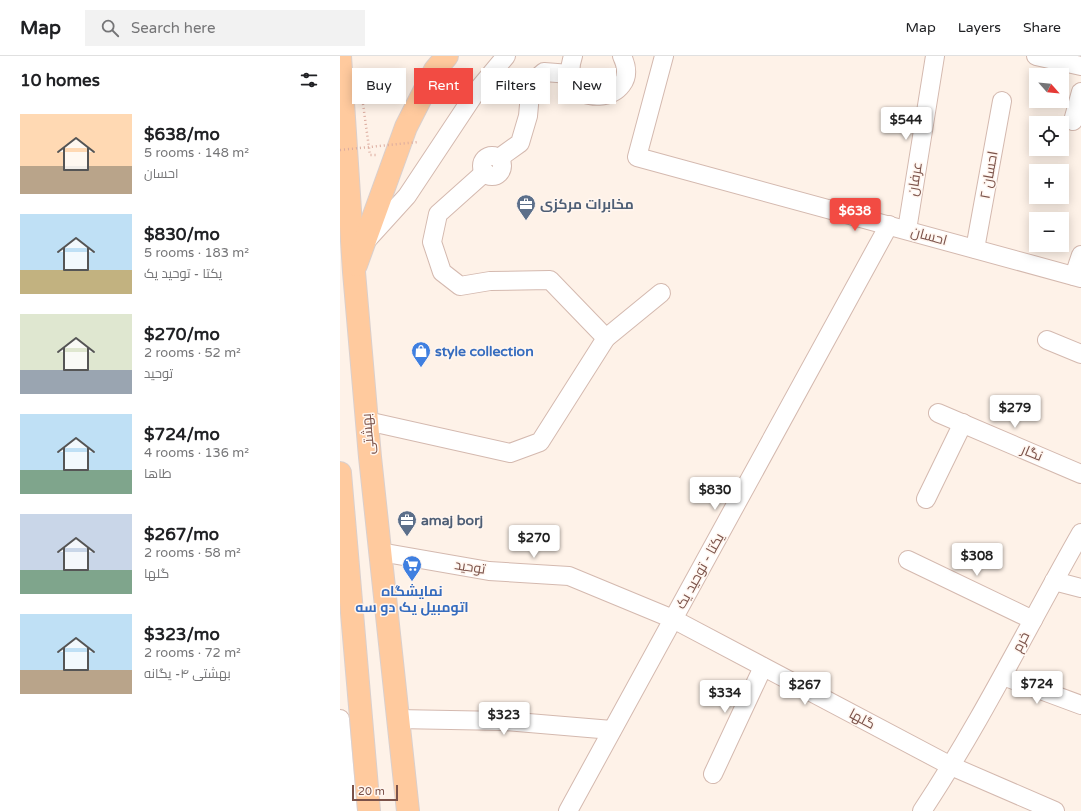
<!DOCTYPE html>
<meta charset="utf-8">
<style>
:root{--surface:#fff;--page:#f2f2f2;--text:#202124;--muted:#757577;--line:#e0e0e0;--accent:#f24b43}
body{margin:0;font-family:"Varela Round",Cairo,sans-serif;background:var(--page);color:var(--text);height:100vh;display:flex;flex-direction:column;font-size:15px;white-space:nowrap}
*{box-sizing:border-box;margin:0}
p{font-size:13px;color:var(--muted)}
.icon{flex:none;width:22px;height:22px;fill:none;stroke:currentColor;stroke-width:2;stroke-linecap:round;stroke-linejoin:round}
.map{position:relative;flex:1;overflow:hidden}
.drawer{display:flex;flex-direction:column;background:var(--surface);width:340px}
.drawer>*{flex:none}
.top-card{position:absolute;left:12px;top:12px;width:380px;height:36px;display:flex;gap:8px}
.needle{width:26px;rotate:117deg}
.buttons{position:absolute;left:689px;top:12px;display:grid;gap:8px}
.buttons a{display:grid;place-items:center;width:40px;height:40px;border-radius:0px;background:var(--surface);box-shadow:0 2px 10px #0003;font-size:20px}
.scale{position:absolute;left:12px;bottom:10px;width:46px;box-sizing:border-box;padding-left:4px;border:2px solid #7b5249;border-top:0;font-size:11px;line-height:14px;white-space:nowrap;color:#7b5249;-webkit-text-stroke:3px #fff6f0;paint-order:stroke}
.price{position:absolute;translate:-50% -34px;padding:0 9px;border-radius:4px;background:#fff;color:#222;font-size:13px;line-height:26px;filter:drop-shadow(0 1px 2px #0008)}
.price::after{content:'';position:absolute;left:50%;top:24px;width:12px;height:9px;margin-left:-6px;background:inherit;clip-path:polygon(0 0,100% 0,50% 100%)}
.price.active{background:var(--accent);color:#fff}
ul{padding:0;list-style:none}
li{display:flex;align-items:center;gap:12px;height:100px;padding:0 20px}
li span{display:grid;place-items:center;flex:none;width:112px;height:80px;border-radius:0px;color:#555}
li>.icon{margin-inline-start:auto}
span .icon{width:48px;height:48px;fill:#fffc;stroke-width:1}
li b{font-size:17px}
h2{display:flex;justify-content:space-between;align-items:center;height:48px;padding:0 20px;font-size:17px}
.tag{padding:0 14px;border-radius:0px;background:var(--surface);box-shadow:0 2px 10px #0003;font-size:14px;line-height:36px}
.tag.active{background:var(--accent);color:#fff}
header{display:flex;align-items:center;gap:24px;box-sizing:border-box;height:56px;padding:0 20px;background:var(--surface);border-bottom:1px solid var(--line)}
header strong{font-size:19px}
nav{display:flex;gap:22px;margin-inline-start:auto;font-size:14px}
.search{width:280px;height:36px;background:var(--page);display:flex;align-items:center;gap:10px;box-sizing:border-box;padding:0 14px;border-radius:0px;color:var(--muted);font-size:15px}
main{display:flex;flex:1;min-height:0}
.map>svg:first-child{display:block}
</style>
<header>
<strong>Map</strong>
<div class="search"><svg class="icon" aria-label="search" viewBox="0 0 24 24"><circle cx="10" cy="10" r="6"/><path d="M15 15l6 6"/></svg>Search here</div>
<nav><a>Map</a><a>Layers</a><a>Share</a></nav>
</header>
<main>
<section class="drawer">
<h2>10 homes<svg class="icon" aria-label="filters" viewBox="0 0 24 24"><path d="M4 7h16M4 17h16"/><circle cx="9" cy="7" r="2"/><circle cx="15" cy="17" r="2"/></svg></h2>
<ul>
<li><span style="background:linear-gradient(#ffd9b3 65%,#b9a48a 0)"><svg class="icon" aria-label="home" viewBox="0 0 24 24"><path d="M3 11l9-7 9 7M6 9v11h12V9"/></svg></span><div><b>$638/mo</b><p>5 rooms · 148 m²</p><p>احسان</p></div></li>
<li><span style="background:linear-gradient(#bfe0f5 70%,#c2b280 0)"><svg class="icon" aria-label="home" viewBox="0 0 24 24"><path d="M3 11l9-7 9 7M6 9v11h12V9"/></svg></span><div><b>$830/mo</b><p>5 rooms · 183 m²</p><p>یکتا - توحید یک</p></div></li>
<li><span style="background:linear-gradient(#dfe7d0 70%,#9aa5b1 0)"><svg class="icon" aria-label="home" viewBox="0 0 24 24"><path d="M3 11l9-7 9 7M6 9v11h12V9"/></svg></span><div><b>$270/mo</b><p>2 rooms · 52 m²</p><p>توحید</p></div></li>
<li><span style="background:linear-gradient(#bfe0f5 70%,#7fa58c 0)"><svg class="icon" aria-label="home" viewBox="0 0 24 24"><path d="M3 11l9-7 9 7M6 9v11h12V9"/></svg></span><div><b>$724/mo</b><p>4 rooms · 136 m²</p><p>طاها</p></div></li>
<li><span style="background:linear-gradient(#c9d6e8 70%,#7fa58c 0)"><svg class="icon" aria-label="home" viewBox="0 0 24 24"><path d="M3 11l9-7 9 7M6 9v11h12V9"/></svg></span><div><b>$267/mo</b><p>2 rooms · 58 m²</p><p>گلها</p></div></li>
<li><span style="background:linear-gradient(#bfe0f5 70%,#b9a48a 0)"><svg class="icon" aria-label="home" viewBox="0 0 24 24"><path d="M3 11l9-7 9 7M6 9v11h12V9"/></svg></span><div><b>$323/mo</b><p>2 rooms · 72 m²</p><p>بهشتی ۴- یگانه</p></div></li>
</ul>
</section>
<div class="map">
<svg width="741" height="755" viewBox="0 0 741 755">
<rect width="100%" height="100%" fill="#fef2e8"/>
<g fill="none" stroke-linecap="round" stroke-linejoin="round">
<!-- minor casing -->
<g stroke="#d4b9af" stroke-width="20">
<g id="minor">
<path d="M233 0C214 57 306 49 282 0"/>
<path d="M324 0 297 101 741 222"/>
<path d="M696 0 741 10"/>
<path d="M733 65 741 36"/>
<circle cx="152" cy="110" r="10"/>
<path d="M159 102 180 87 188 60 191 27 204 16 230 18"/>
<path d="M567 174 595 0"/>
<path d="M27 184 67 140 136 36 166 0"/>
<path d="M635 193 662 45"/>
<path d="M734 220 741 199"/>
<path d="M266 282 321 237"/>
<path d="M707 284 741 298"/>
<path d="M598 357 741 418"/>
<path d="M27 365 170 397 200 386 266 282 210 224 150 225 120 230 102 216 92 186 98 158 145 116"/>
<path d="M586 443 623 367"/>
<path d="M40 496 149 515 229 520 333 563 611 710 715 755"/>
<path d="M568 504 693 564"/>
<path d="M714 525 741 532"/>
<path d="M663 620 741 649"/>
<path d="M0 663 8 755"/>
<path d="M57 663 164 665 272 674"/>
<path d="M373 718 423 611"/>
<path d="M228 755 549 169"/>
<path d="M582 755C641 666 688 570 741 477"/>
</g>
</g>
<!-- major casing -->
<g stroke="#dacfcc" stroke-width="24">
<g id="major">
<path d="M0 0 14 216 30 401 68 755"/>
<path d="M16 209 66 71 95 14 107 0"/>
<path d="M0 417 29 755"/>
</g>
</g>
<!-- path -->
<path stroke="#dcac9f" stroke-width="2.5" stroke-dasharray="1 3" stroke-linecap="butt" d="M23 48 30 99H37"/>
<!-- minor -->
<use href="#minor" stroke="#fff" stroke-width="18"/>
<!-- major -->
<use href="#major" stroke="#ffca9e" stroke-width="22"/>
<!-- path-bridge -->
<path stroke="#dcac9f" stroke-width="2.5" stroke-dasharray="1 3" stroke-linecap="butt" d="M0 94 78 86"/>
</g>
<!-- icons -->
<defs>
<g id="office-pin" transform="scale(1)"><path d="M0 17L-7.5 6A9.5 9.5 0 1 1 7.5 6Z" fill="#5c6f8a" stroke="#fff6f0"/><path d="M-6-3h4V-5.5h4V-3h4V5H-6ZM-1-4.5V-3h2v-1.5ZM-6 0V1H6V0Z" fill="#fff"/></g>
<g id="shop-pin" transform="scale(1)"><path d="M0 17L-7.5 6A9.5 9.5 0 1 1 7.5 6Z" fill="#3f7fe0" stroke="#fff6f0"/><path d="M-5-2.5h2.3a2.7 3.5 0 0 1 5.4 0H5L5.5 6h-11ZM-1.5-2.5h3a1.5 2.3 0 0 0-3 0Z" fill="#fff"/></g>
<g id="supermarket-pin" transform="scale(1)"><path d="M0 17L-7.5 6A9.5 9.5 0 1 1 7.5 6Z" fill="#3f7fe0" stroke="#fff6f0"/><path d="M-6-5.5h2.5l.6 2H6L4.5 2H-2.5L-4.4-4H-6ZM-1.5 3.2a1.3 1.3 0 1 0 .1 0ZM3 3.2a1.3 1.3 0 1 0 .1 0Z" fill="#fff"/></g>
</defs>
<g fill-rule="evenodd">
<use href="#office-pin" x="186" y="148"/>
<use href="#shop-pin" x="81" y="295"/>
<use href="#office-pin" x="67" y="464"/>
<use href="#supermarket-pin" x="72" y="509"/>
</g>
<g text-anchor="middle" dominant-baseline="central" stroke-width="3" stroke-linejoin="round" paint-order="stroke">
<!-- street labels -->
<g font-size="14" fill="#7b5249" stroke="#fff6f0">
<text transform="translate(649 119) rotate(-80)">احسان ۲</text>
<text transform="translate(575 123) rotate(-81)">عرفان</text>
<text transform="translate(589 180) rotate(15)">احسان</text>
<text transform="translate(28 378) rotate(-95)">بهشتی</text>
<text transform="translate(692 397) rotate(23)">نگار</text>
<text transform="translate(130 511) rotate(9)">توحید</text>
<text transform="translate(360 515) rotate(-61)">یکتا - توحید یک</text>
<text transform="translate(681 586) rotate(-63)">خرم</text>
<text transform="translate(522 663) rotate(28)">گلها</text>
</g>
<!-- service labels -->
<g font-size="14" font-weight="bold" fill="#4e5e75" stroke="#fff6f0" text-anchor="start">
<text x="200" y="148">مخابرات مرکزی</text>
<text x="81" y="464">amaj borj</text>
</g>
<!-- shop labels -->
<g font-size="14" font-weight="bold" fill="#366cbe" stroke="#fff6f0" text-anchor="start">
<text x="95" y="295">style collection</text>
<text x="72" y="535" text-anchor="middle">نمایشگاه<tspan x="72" dy="16">اتومبیل یک دو سه</tspan></text>
</g>
</g>
</svg>
<div class="buttons">
<a><svg class="needle" viewBox="-14 -14 28 28"><path d="M0-13l5 13h-10z" fill="#e53935"/><path d="M0 13l5-13h-10z" fill="#757577"/></svg></a>
<a><svg class="icon" aria-label="locate" viewBox="0 0 24 24"><circle cx="12" cy="12" r="6"/><path d="M12 2v4M12 18v4M2 12h4M18 12h4"/></svg></a>
<a>+</a>
<a>−</a>
</div>
<div class="scale">20 m</div>
<b class="price" style="left:566px;top:85px">$544</b>
<b class="price active" style="left:515px;top:176px">$638</b>
<b class="price" style="left:675px;top:373px">$279</b>
<b class="price" style="left:375px;top:455px">$830</b>
<b class="price" style="left:194px;top:503px">$270</b>
<b class="price" style="left:637px;top:521px">$308</b>
<b class="price" style="left:697px;top:649px">$724</b>
<b class="price" style="left:465px;top:650px">$267</b>
<b class="price" style="left:385px;top:658px">$334</b>
<b class="price" style="left:164px;top:680px">$323</b>
<div class="top-card">
<a class="tag">Buy</a>
<a class="tag active">Rent</a>
<a class="tag">Filters</a>
<a class="tag">New</a>
</div>
</div>
</main>
